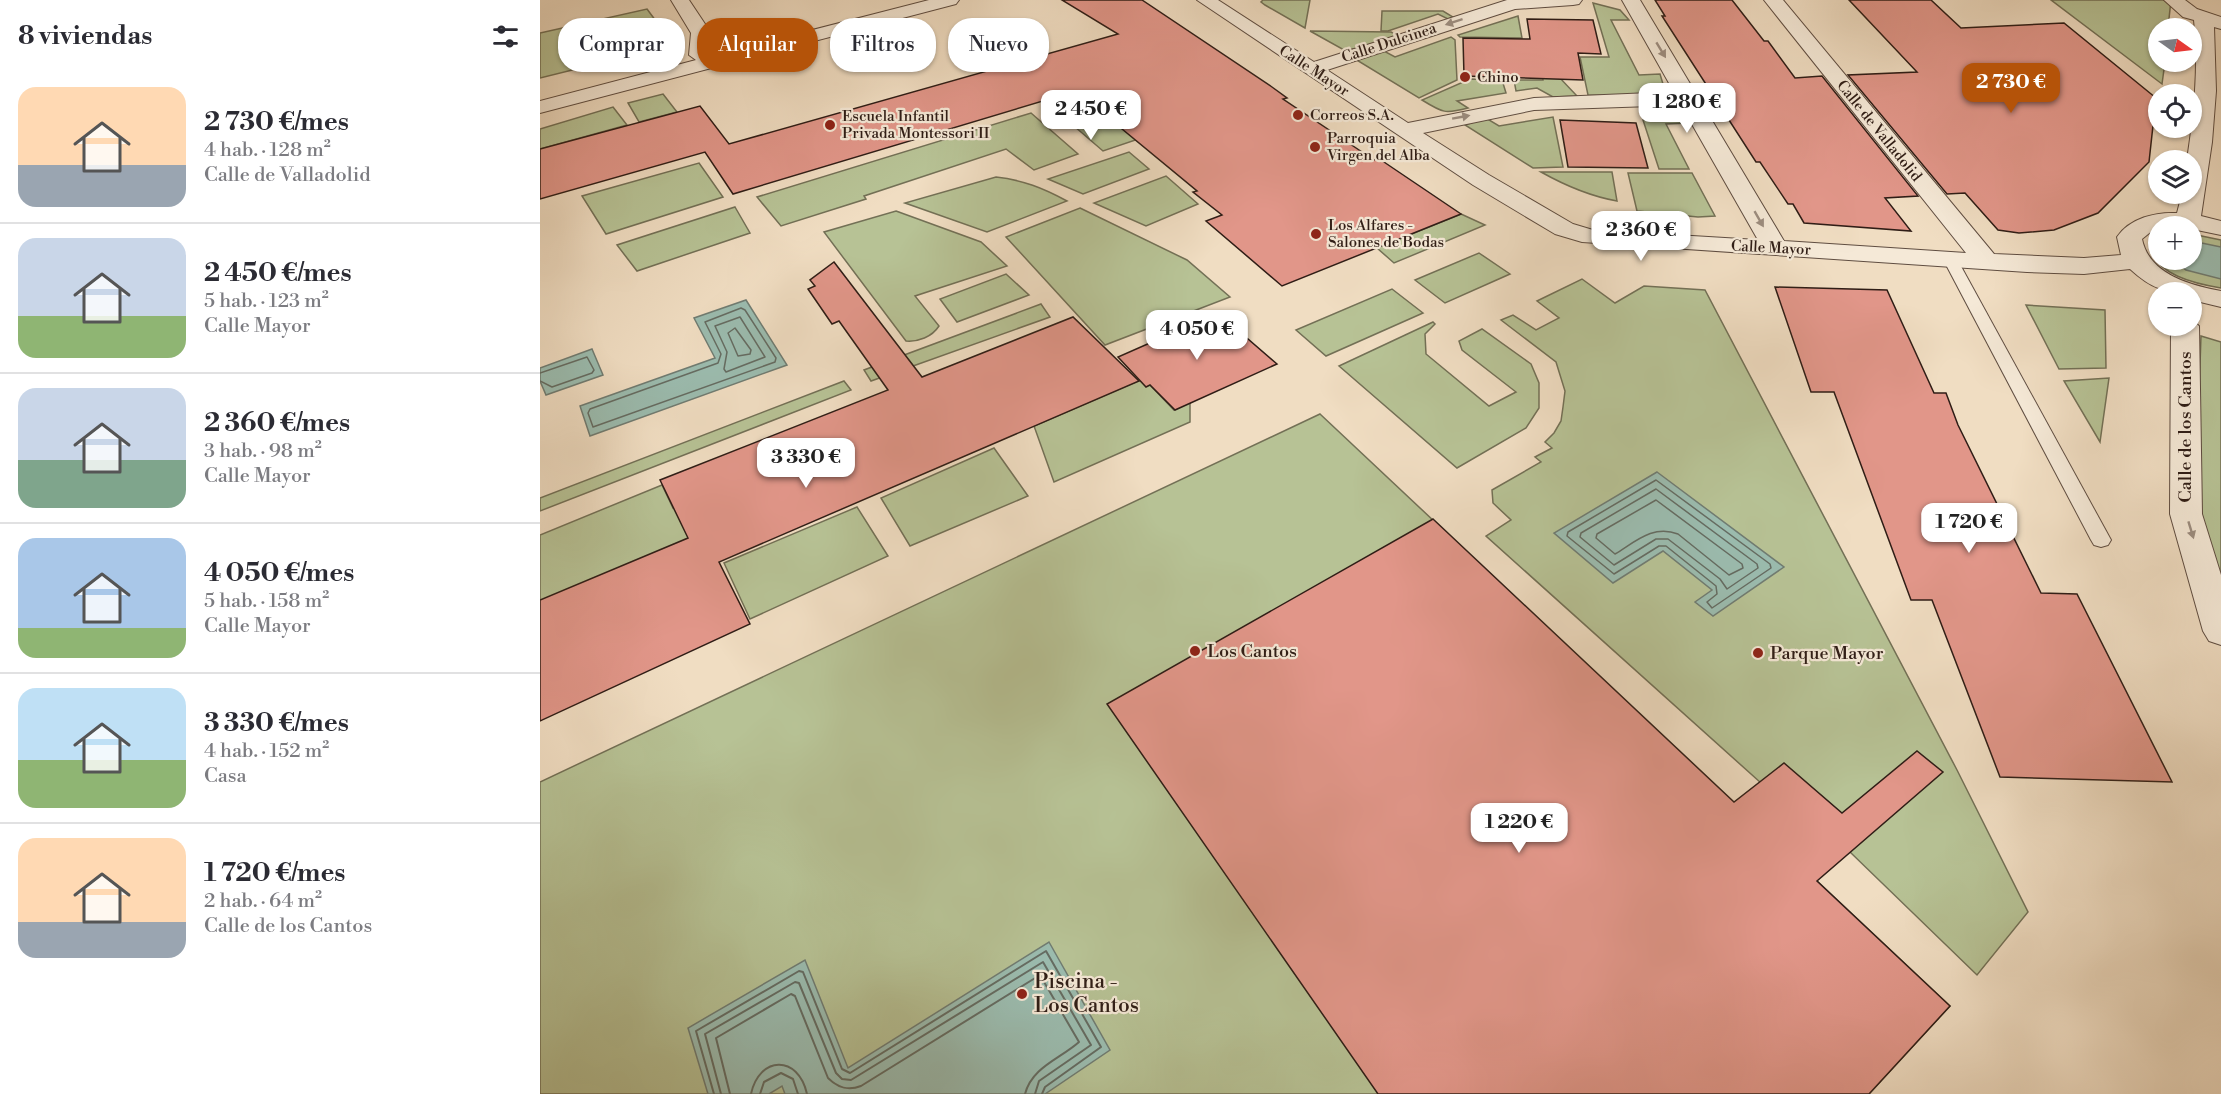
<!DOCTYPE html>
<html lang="es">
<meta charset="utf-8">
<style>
:root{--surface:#fff;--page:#f2f2f3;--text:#2b2b33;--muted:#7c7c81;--line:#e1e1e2;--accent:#b45309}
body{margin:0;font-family:"Libre Bodoni",serif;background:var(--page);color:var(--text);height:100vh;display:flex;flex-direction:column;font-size:22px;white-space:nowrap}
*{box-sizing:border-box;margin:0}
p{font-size:20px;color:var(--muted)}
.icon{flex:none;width:33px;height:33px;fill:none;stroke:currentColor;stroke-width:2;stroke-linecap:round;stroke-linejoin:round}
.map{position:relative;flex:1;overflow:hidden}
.side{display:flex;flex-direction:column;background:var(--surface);width:540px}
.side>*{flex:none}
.banner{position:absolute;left:18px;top:18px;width:570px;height:54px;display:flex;gap:12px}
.needle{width:39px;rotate:104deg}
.tools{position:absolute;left:1608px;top:18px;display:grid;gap:12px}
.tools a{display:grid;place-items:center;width:54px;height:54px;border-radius:50%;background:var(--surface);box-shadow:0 2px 4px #0004;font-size:30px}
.price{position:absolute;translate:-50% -51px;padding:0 14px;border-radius:12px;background:#fff;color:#222;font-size:20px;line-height:39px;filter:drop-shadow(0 2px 3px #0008)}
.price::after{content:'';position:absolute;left:50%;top:36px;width:18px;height:14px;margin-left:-9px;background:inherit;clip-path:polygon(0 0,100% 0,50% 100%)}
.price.current{background:var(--accent);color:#fff}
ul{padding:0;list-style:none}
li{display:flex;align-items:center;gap:18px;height:150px;padding:0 18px}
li+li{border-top:2px solid var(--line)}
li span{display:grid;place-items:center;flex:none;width:168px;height:120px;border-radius:18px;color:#555}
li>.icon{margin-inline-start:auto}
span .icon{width:72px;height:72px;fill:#fffc;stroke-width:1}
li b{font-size:26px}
h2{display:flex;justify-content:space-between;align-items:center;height:72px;padding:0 18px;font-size:26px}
.pill{padding:0 21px;border-radius:24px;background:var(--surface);box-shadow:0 2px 4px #0004;font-size:21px;line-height:54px}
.pill.current{background:var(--accent);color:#fff}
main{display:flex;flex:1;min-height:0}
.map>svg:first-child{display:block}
</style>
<main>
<section class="side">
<h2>8 viviendas<svg class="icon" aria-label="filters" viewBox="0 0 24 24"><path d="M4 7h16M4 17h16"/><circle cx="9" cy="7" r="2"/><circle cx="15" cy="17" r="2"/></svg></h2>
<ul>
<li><span style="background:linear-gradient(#ffd9b3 65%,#9aa5b1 0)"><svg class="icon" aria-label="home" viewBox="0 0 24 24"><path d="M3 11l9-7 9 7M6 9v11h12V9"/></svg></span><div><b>2 730 €/mes</b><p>4 hab. · 128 m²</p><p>Calle de Valladolid</p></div></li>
<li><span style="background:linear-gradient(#c9d6e8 65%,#8fb573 0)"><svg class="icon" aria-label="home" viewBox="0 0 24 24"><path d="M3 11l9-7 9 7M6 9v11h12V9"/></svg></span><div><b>2 450 €/mes</b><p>5 hab. · 123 m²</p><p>Calle Mayor</p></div></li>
<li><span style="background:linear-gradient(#c9d6e8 60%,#7fa58c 0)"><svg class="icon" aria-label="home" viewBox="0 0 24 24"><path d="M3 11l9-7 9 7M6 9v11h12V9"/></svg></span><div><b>2 360 €/mes</b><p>3 hab. · 98 m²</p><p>Calle Mayor</p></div></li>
<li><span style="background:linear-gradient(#a9c7e8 75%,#8fb573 0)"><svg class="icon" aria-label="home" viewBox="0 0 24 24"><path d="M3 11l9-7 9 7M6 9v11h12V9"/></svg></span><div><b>4 050 €/mes</b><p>5 hab. · 158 m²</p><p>Calle Mayor</p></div></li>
<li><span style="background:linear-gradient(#bfe0f5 60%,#8fb573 0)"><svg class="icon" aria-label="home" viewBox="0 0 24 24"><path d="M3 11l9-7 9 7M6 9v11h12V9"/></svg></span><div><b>3 330 €/mes</b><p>4 hab. · 152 m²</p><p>Casa</p></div></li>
<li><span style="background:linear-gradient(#ffd9b3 70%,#9aa5b1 0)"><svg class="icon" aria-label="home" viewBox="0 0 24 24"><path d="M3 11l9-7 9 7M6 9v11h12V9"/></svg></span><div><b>1 720 €/mes</b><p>2 hab. · 64 m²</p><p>Calle de los Cantos</p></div></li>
</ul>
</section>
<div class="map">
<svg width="1681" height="1094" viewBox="0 0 1681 1094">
<rect width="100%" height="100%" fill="#f0ddc2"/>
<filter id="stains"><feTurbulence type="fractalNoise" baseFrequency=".00333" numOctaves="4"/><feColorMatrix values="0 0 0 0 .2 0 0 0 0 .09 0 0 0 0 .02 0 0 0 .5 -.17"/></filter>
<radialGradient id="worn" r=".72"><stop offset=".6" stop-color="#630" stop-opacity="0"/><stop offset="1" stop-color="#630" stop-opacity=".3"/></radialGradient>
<!-- green -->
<g fill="#b7c295" stroke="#737056" stroke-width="1.5">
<path d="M723 0H770L765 28 725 5 721 2Z"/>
<path d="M1511 0H1631L1628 28H1618V62H1625L1622 84Z"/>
<path d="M1053 3 1080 10 1089 20H1071L1099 75 1120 74 1123 84C1103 101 1072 95 1048 95L1040 57H1069Z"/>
<path d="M107 9 127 36 109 51 0 78V33Z"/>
<path d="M842 11H903L913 17 908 19 898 14 848 31H841Z"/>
<path d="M978 16 982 38 920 37 918 35Z"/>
<path d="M770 31 851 32 859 36 819 48 804 50Z"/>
<path d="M911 37 915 40 917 80 879 98 815 59 844 51 855 57Z"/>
<path d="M1001 58 1037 96 1013 97 997 88 976 91 974 80H1003Z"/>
<path d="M597 73 625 130 563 151 505 101Z"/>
<path d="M930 79 962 80 966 93 917 101 928 108C905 114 903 113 882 100Z"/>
<path d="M123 94 137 112 99 122 88 103Z"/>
<path d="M1099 105C1119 104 1135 107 1148 123L1126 124 1149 169H1119L1103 120 1106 119Z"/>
<path d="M73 107 87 125 0 149V129Z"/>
<path d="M491 113 538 154 494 170 466 149 324 196 326 199 241 226 217 197Z"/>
<path d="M1013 117 1023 167 993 168 925 125 946 118 959 126Z"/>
<path d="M589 152 609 169 543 194 508 179Z"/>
<path d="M159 163 183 197 66 234 42 196Z"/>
<path d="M1001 172H1072L1077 201C1049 196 1026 186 1001 172Z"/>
<path d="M1088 173H1152L1175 216 1158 217 1097 211Z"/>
<path d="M626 176 658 204 606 226 554 203Z"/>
<path d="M456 177C483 180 503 188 527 201L447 232 365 203Z"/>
<path d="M195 207 210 233 97 271 77 245Z"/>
<path d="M540 208 647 260 690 297 565 345 466 237Z"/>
<path d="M356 211 441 242 467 266 375 296 399 326C392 337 378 342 366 341L284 232Z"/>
<path d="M921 214 945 225 854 263 837 248Z"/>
<path d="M1652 234 1681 240V288C1657 284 1613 275 1611 245L1618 238V260H1652Z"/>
<path d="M939 253 970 274 905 303 875 280Z"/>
<path d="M466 274 489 295 417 322 400 299Z"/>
<path d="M1042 279 1075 303 1104 286 1165 290 1417 770 1488 912 1437 975 1310 852 1221 783 946 536 971 520 953 503 952 490 1001 462 995 457 1012 448 1005 442 1014 433 1021 421 1023 407 1025 391 1016 362 961 320 973 315 996 330 1019 318 997 301Z"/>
<path d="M852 289 883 313 786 356 756 330Z"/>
<path d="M501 304 510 317 331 381 324 370Z"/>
<path d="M1486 305 1565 310 1566 368 1519 369Z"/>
<path d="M893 322 895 324 885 334 886 354 949 406 976 392 922 350 919 341 942 329 991 364 999 383V408L986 428 917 468 799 366Z"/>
<path d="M1661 336 1681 342V590L1659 503 1658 423Z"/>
<path d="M1569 378 1560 442 1524 381Z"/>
<path d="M600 380 610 385 634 410 650 402V422L514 482 494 426Z"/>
<path d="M304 381 311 390 0 511V498Z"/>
<path d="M780 414 1410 1006 1329 1094H0V782Z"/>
<path d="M454 448 488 496 370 546 341 498Z"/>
<path d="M122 485 133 508 148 501 163 532 0 605V535Z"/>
<path d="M317 507 348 556 210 619 184 563Z"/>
</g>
<!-- water -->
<g fill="#9bbcaf" stroke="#707c72" stroke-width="1.5">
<path d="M1652 241 1681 247V279L1646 270 1633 260H1652Z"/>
<path d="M206 300 247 365 50 436 40 406 175 358 154 318Z"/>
<path d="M52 349 63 375 6 395 0 381V368Z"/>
<path d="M1117 472 1244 567 1173 616 1155 602 1172 590 1123 551 1073 583 1014 533Z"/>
<path d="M509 942 570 1050 505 1094H245L242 1086 229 1094H168L148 1028 265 960 308 1068Z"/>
</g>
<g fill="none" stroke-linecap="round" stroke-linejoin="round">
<!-- shore-far1 -->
<g stroke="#656c62" stroke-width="1.5">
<path d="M201 308 205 310 236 358 235 362 53 427 48 413 50 409 178 363 181 354 165 322Z"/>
<path d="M200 317 225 357 186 372 184 369 187 352 175 326Z"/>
<path d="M195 328 211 350 210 354 198 356 188 333Z"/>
<path d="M0 373 47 357 54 370 52 373 12 387 0 381"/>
<path d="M1116 480 1230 564 1231 568 1172 608 1167 602 1177 594 1176 586 1126 546H1119L1074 574 1027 536 1028 532Z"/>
<path d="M1116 489 1217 564 1218 568 1187 589 1180 579 1128 539H1116L1074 565 1040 537 1041 533Z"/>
<path d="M1116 500 1202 564 1203 568 1189 575 1138 534C1113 524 1095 542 1075 554L1056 538 1057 534Z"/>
</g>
<!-- shore -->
<g stroke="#656c62" stroke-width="2">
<path d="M174 1094 156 1031 259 971 263 972 302 1069 310 1073 506 951 561 1047 505 1087 502 1094"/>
<path d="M181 1094 165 1034 255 982 259 983 296 1073 302 1079 311 1080 503 962 551 1045 499 1081 495 1094"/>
<path d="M190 1094 176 1038 251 994 255 996 288 1078C298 1088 308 1091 321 1086L500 975 539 1042C520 1059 492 1067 485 1094"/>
<path d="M211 1094C219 1056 258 1054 267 1094"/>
<path d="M220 1094 224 1082 241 1073 253 1079 258 1094"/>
</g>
</g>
<!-- building -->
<g fill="#e19689" stroke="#2f1d16" stroke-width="1.5">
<path d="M522 0H602L732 87 747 98 743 99 834 160 838 158 921 214 742 286 666 221 682 215 653 192 657 191 536 91 193 194 165 152 0 199V149L160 106 189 144 578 34Z"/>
<path d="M1115 0H1192L1224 41H1228L1255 78 1282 76 1378 196 1345 198 1371 231 1264 223 1253 204H1248L1220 162H1216L1122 16H1125Z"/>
<path d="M1309 0H1391L1421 28 1524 23 1616 98 1609 162 1558 213 1514 230 1479 233 1458 230 1425 193 1407 194 1308 75 1377 72Z"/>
<path d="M987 19 1053 20 1061 54 1038 53 1043 80 924 76 923 38 990 39Z"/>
<path d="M1020 120 1096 123 1108 168 1028 167Z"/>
<path d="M294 262 382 377 533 317 599 381 179 562 210 624 0 721V600L148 538 120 480 348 390 299 321 292 324 268 289 275 286 270 280Z"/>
<path d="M1235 287 1347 290 1394 393H1406L1418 425 1501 593 1537 594 1632 782 1460 777 1392 600H1371L1294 392H1271Z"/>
<path d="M678 313 737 364 635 410 610 385 606 387 578 357Z"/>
<path d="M893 519 1194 802 1244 763 1302 813 1377 751 1403 772 1277 881 1410 1006 1329 1094H838L567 704Z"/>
</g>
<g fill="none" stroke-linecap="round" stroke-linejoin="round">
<!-- lane casing -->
<g stroke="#5f4d41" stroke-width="2">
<path id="lane" d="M1410 255 1417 259 1571 540 1568 545 1561 547 1554 545 1551 540 1403 259Z"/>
</g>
<!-- street casing -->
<g stroke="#5f4d41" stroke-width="2">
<g id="street">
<path d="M131 0H149L171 33 167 57 389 0H419L416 4 0 113V101L156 60 149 55 151 33Z"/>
<path d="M657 0H678L774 62 967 0H1042L1039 4 1033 5 975 9 787 70 868 123 994 98 1134 92 1082 0H1100L1244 241 1426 253 1224 0H1243L1454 254 1544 258 1581 255 1577 237C1590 218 1615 212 1637 213L1642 194H1652V160H1647C1654 114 1659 67 1654 20L1643 17 1624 0H1645L1657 9 1681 17V29L1674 27 1676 91 1672 142 1661 216 1681 221V235L1652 229V226H1618L1602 239C1609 274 1649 285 1681 291V307L1652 300V292C1623 292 1612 289 1590 269L1544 274 1487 272 1042 242 1015 234 933 185ZM1141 105 1218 240 1053 230 1033 224 949 175 883 133 994 110Z"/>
<path d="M1652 320 1659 326 1662 514 1681 575V645L1669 641 1663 631 1630 514 1631 326H1652Z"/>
</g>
</g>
<!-- lane -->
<use href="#lane" fill="#f5e9d7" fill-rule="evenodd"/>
<!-- street -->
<use href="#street" fill="#f5e9d7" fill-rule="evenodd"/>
</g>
<!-- one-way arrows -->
<defs><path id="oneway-solid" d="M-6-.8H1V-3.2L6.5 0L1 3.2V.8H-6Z" transform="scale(1.5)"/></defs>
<g fill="#9c8d80">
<use href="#oneway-solid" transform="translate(914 22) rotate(162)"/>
<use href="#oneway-solid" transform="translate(1121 50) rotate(59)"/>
<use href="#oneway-solid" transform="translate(921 117) rotate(-10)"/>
<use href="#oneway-solid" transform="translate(1219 219) rotate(60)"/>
<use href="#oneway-solid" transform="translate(1651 530) rotate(73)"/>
</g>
<!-- markers -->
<g fill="#8f2418" stroke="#f5e9d7" stroke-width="2">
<circle cx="925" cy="77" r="6"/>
<circle cx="758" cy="115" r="6"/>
<circle cx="290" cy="125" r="6"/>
<circle cx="775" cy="147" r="6"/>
<circle cx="776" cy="234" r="6"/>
<circle cx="655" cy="651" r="6"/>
<circle cx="1218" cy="653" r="6"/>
<circle cx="482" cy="994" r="6"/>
</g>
<g text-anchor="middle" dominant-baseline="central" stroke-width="4.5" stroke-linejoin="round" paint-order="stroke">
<!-- far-street labels -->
<g font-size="15" fill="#2f1d16" stroke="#f5e9d7">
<text transform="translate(849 43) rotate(-18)">Calle Dulcinea</text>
<text transform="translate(774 71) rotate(33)">Calle Mayor</text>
<text transform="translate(1339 131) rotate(51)">Calle de Valladolid</text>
<text transform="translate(1231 248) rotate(3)">Calle Mayor</text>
</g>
<!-- far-poi labels -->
<g font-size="15" fill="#2f1d16" stroke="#f5e9d7" text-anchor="start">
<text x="937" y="77">Chino</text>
<text x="770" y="115">Correos S.A.</text>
<text x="302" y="116">Escuela Infantil<tspan x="302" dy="17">Privada Montessori II</tspan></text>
<text x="787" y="138">Parroquia<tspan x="787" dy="17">Virgen del Alba</tspan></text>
<text x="788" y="225">Los Alfares -<tspan x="788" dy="17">Salones de Bodas</tspan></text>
</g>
<!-- street labels -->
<g font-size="18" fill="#2f1d16" stroke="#f5e9d7">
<text transform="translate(1645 427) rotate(-90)">Calle de los Cantos</text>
</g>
<!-- poi labels -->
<g font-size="18" fill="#2f1d16" stroke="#f5e9d7" text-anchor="start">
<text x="667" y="651">Los Cantos</text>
<text x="1230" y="653">Parque Mayor</text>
</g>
<!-- near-poi labels -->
<g font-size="21" fill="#2f1d16" stroke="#f5e9d7" text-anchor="start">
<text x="494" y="982">Piscina -<tspan x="494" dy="24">Los Cantos</tspan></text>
</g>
</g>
<rect width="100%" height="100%" filter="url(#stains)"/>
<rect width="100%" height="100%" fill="url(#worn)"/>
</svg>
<div class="tools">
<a><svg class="needle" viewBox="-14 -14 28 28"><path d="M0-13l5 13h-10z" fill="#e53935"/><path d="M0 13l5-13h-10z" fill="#7c7c81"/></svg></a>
<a><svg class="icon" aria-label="locate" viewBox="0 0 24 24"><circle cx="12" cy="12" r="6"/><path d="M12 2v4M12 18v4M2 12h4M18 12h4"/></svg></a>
<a><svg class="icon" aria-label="layers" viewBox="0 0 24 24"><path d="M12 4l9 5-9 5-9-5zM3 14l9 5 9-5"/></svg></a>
<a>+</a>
<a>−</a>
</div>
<b class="price current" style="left:1471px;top:114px">2 730 €</b>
<b class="price" style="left:1147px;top:134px">1 280 €</b>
<b class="price" style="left:551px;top:141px">2 450 €</b>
<b class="price" style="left:1101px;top:262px">2 360 €</b>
<b class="price" style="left:657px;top:361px">4 050 €</b>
<b class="price" style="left:266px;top:489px">3 330 €</b>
<b class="price" style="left:1429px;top:554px">1 720 €</b>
<b class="price" style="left:979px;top:854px">1 220 €</b>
<div class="banner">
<a class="pill">Comprar</a>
<a class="pill current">Alquilar</a>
<a class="pill">Filtros</a>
<a class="pill">Nuevo</a>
</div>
</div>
</main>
